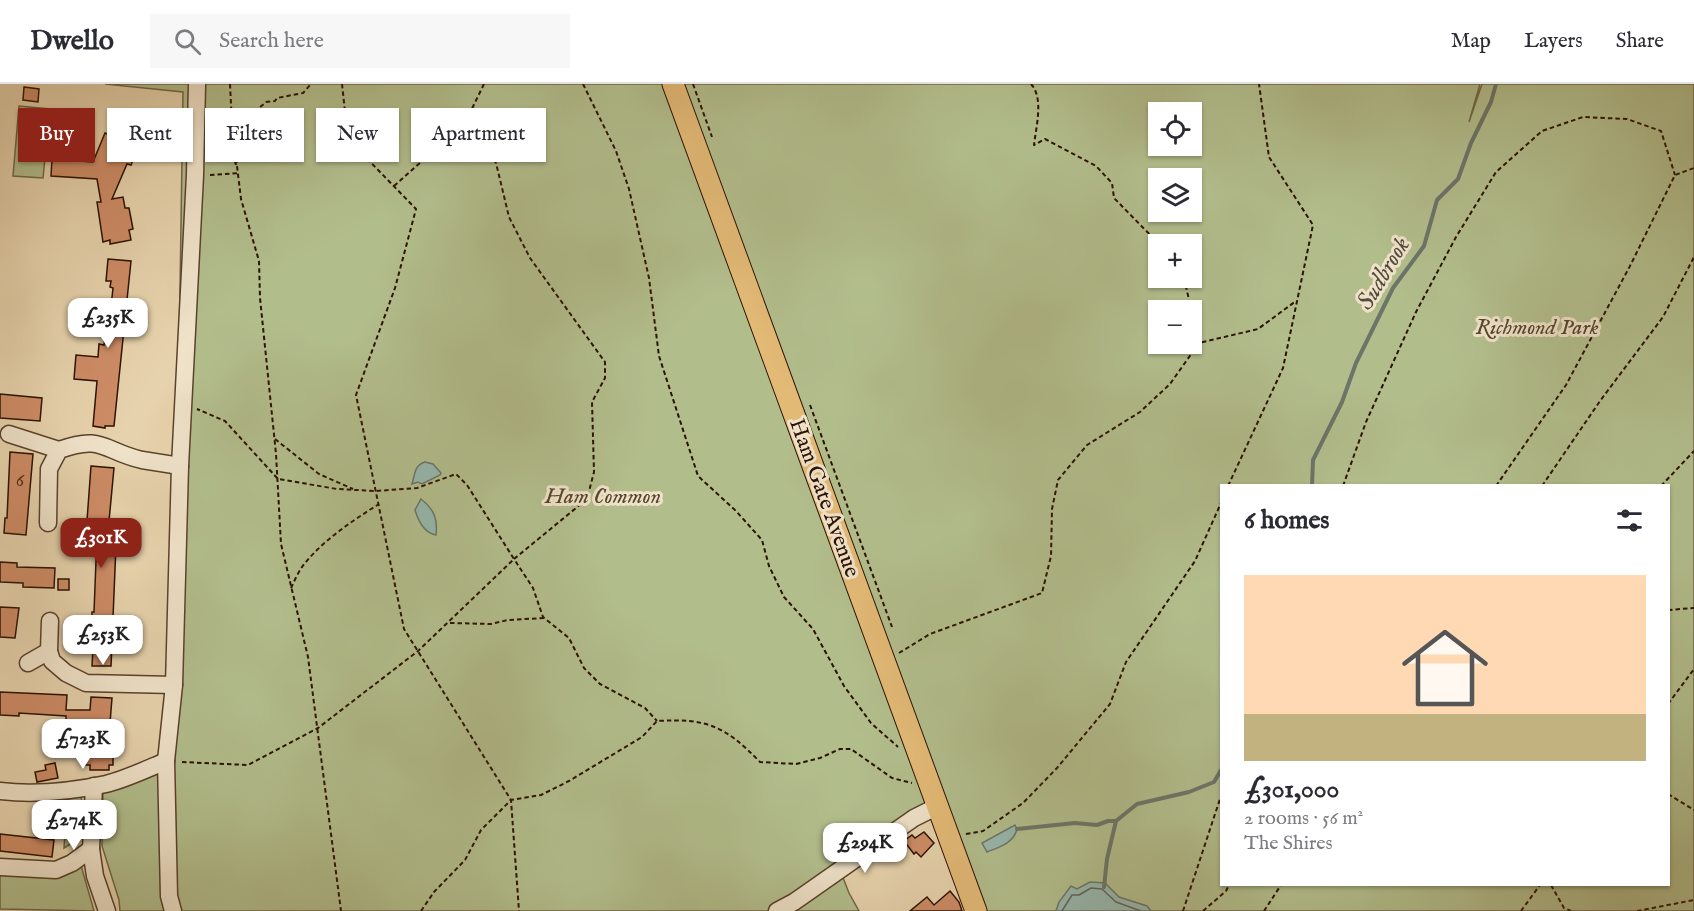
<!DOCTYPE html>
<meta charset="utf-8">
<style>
:root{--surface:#fff;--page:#f7f7f7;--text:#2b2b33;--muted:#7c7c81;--line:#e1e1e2;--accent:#8f2418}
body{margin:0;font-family:"IM FELL English",serif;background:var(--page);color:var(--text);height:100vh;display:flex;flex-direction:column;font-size:22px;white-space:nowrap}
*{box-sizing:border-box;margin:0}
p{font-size:20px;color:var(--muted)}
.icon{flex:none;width:33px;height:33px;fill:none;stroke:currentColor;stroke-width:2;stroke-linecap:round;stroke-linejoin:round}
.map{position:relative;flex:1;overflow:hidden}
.side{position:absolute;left:1220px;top:400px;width:450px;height:402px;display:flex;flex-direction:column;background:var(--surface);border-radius:0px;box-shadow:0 2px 4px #0004}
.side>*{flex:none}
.banner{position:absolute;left:18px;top:24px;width:570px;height:54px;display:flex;gap:12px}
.controls{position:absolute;left:1148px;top:18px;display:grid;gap:12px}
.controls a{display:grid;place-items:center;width:54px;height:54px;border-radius:0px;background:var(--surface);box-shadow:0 2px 4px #0004;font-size:30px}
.price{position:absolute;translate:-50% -51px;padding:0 14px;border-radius:12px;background:#fff;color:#222;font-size:20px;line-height:39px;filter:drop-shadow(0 2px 3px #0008)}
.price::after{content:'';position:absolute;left:50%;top:36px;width:18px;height:14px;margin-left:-9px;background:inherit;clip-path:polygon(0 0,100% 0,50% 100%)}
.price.selected{background:var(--accent);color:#fff}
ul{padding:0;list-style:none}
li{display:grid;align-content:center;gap:12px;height:318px;padding:0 24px}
li span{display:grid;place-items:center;height:186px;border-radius:0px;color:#555}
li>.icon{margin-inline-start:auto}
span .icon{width:108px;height:108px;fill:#fffc;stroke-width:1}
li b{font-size:26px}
h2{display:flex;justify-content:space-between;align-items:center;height:72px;padding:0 24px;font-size:26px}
.chip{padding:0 21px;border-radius:0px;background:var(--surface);box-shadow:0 2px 4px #0004;font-size:21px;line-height:54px}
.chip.selected{background:var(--accent);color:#fff}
header{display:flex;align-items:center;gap:36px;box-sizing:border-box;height:84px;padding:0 30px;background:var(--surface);border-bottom:2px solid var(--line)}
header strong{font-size:28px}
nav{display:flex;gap:33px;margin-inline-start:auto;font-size:21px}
.search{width:420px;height:54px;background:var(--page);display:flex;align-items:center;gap:15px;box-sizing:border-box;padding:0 21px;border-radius:0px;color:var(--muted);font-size:22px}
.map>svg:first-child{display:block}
</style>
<header>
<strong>Dwello</strong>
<div class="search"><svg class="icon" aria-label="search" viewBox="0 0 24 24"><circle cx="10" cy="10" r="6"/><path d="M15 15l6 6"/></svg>Search here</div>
<nav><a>Map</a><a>Layers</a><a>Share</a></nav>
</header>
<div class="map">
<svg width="1694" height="827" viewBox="0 0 1694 827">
<rect width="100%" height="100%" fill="#e6d2ac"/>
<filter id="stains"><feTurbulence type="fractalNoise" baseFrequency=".00333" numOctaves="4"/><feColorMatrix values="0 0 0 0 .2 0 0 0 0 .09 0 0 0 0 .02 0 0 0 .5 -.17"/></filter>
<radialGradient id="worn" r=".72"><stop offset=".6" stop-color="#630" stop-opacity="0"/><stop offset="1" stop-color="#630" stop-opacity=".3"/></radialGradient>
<!-- green -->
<g fill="#b2bd8c" stroke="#6f6847" stroke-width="1.5" fill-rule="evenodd">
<path d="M105 0H1480L1469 38 1482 0H1694V827H981L938 722 840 786 849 809 859 827H120L119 816 102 762 103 706 167 686 174 601 183 8ZM1158 28H1191V62H1158ZM1158 94H1191V128H1158ZM1158 160H1191V194H1158ZM1158 226H1191V260H1158ZM1221 402H1668V801H1221Z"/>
<path d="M19 22 50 25 43 94 13 92Z"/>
<path d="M81 712 83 727 80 754 64 764 67 715Z"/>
<path d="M80 778 94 827 0 825V787Z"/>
</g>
<!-- water -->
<g fill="#96b7ad" stroke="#6c7569" stroke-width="1.5">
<path d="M425 378 433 380 441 389 440 391 422 400 418 398 412 400C415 391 414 381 425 378Z"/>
<path d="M421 415C434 425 438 435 436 451 424 449 418 436 415 426Z"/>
<path d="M1015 741 1017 745C1014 759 999 763 987 768L982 759Z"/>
<path d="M1090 798 1105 799 1119 813 1147 822 1151 827H1056L1059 818 1071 802 1077 805Z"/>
</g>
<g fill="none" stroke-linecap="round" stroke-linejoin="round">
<!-- shore -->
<path stroke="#616458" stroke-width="1.5" d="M1062 827 1072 811H1079L1091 804 1102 805 1116 818 1141 827"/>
<!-- stream -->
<g stroke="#6c7569" stroke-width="4">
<path d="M1312 402 1313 376 1342 318 1356 279 1393 204 1424 162 1437 116 1458 95 1471 59 1491 18 1496 0"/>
<path d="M1017 745 1075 739 1097 741 1108 737H1116"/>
<path d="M1104 803 1107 775 1116 737 1137 720 1189 708 1214 698 1221 686"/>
</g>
</g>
<!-- building -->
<g fill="#cd8c66" stroke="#2c1202" stroke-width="1.5">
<path d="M24 3 39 5 38 18 23 16Z"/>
<path d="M105 49 138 63 131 81 127 80 112 115 123 113 125 124H129L133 145 129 146 131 156 110 160V156L103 158 97 118H101L97 95 51 92 52 75 93 78Z"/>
<path d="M108 175 131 177 114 342H105V344L93 342 97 297 74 295 76 271 98 273 99 260 104 261 107 232H110L113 204 110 203 111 197H106Z"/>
<path d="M0 310 42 314 40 337 0 334Z"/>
<path d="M10 368 33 370 26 451 4 449 5 434H7Z"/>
<path d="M91 382 114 384 109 437H117L111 582H92L93 564 71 563 72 543 92 544V528H94L97 451 86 450Z"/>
<path d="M0 478 17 479V483L55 484 54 504 23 503V499L0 498Z"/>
<rect x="58" y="495" width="11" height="11"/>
<path d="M0 523 19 524 15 554 0 553Z"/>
<path d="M0 608 67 611 66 626H90L91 613 112 614 110 639 66 636V632L19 629V632L0 631Z"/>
<path d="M90 658H109V664H113V681H109V686H90V681H85V662H90Z"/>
<path d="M55 679 58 694 37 698 35 688 46 686 45 681Z"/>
<path d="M924 748 934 759 921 773 916 768 914 770 904 757 912 751 915 754Z"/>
<path d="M0 750 54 756 52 773 0 767Z"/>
<path d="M950 807 959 818 962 827H910L927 813 934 821Z"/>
</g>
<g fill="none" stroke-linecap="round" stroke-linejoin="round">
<!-- minor casing -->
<g stroke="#5a422c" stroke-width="19">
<g id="minor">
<path d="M9 350 59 366"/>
<path d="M48 439 49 385 59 366C103 350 103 367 142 376 154 378 167 380 180 382"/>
<path d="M50 537 49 567 52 577 66 589 86 599 174 601"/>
<path d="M28 579 49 567"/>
<path d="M94 702 91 765 95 792 107 827"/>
<path d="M0 707C34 711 73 707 106 700 126 695 147 685 166 677"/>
<path d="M0 783 56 786 72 779 91 765"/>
<path d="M173 827 169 812 166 677 174 601 180 382 195 91 197 0"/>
<path d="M777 827 794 818 914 734 938 722"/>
</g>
</g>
<!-- major casing -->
<g stroke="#2c1202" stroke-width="23">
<path id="major" d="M673 0 976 827"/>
</g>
<!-- path -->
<g stroke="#2c1202" stroke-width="2" stroke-dasharray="4.5 3" stroke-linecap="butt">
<path d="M230 0 232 41 241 115 259 177 260 214 276 370 281 460 308 573 341 827"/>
<path d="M342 0 348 55 416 125 395 204 356 311 404 545 511 716 519 827"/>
<path d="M484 0 465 39 496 79 509 133 530 174 605 278V294L592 318 594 388 587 415 514 475 533 504 543 533 569 554 584 584 600 600 645 624 657 637"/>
<path d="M583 0 616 67 629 105 649 194 659 272 698 392 736 427 762 456 769 482 784 513 813 545 844 602 871 639 898 663"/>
<path d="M693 0 712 53"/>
<path d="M1031 0C1044 14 1036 43 1034 61L1045 55 1096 82 1112 99 1114 114 1159 160"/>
<path d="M236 81 233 71V59L238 52 258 25 266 18 275 17 277 14 303 9 311 0"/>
<path d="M210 91 239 89"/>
<path d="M394 102 465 39"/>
<path d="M1184 194 1199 259"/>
<path d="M810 321 892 543"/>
<path d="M275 355 319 390 353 405"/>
<path d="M1228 402 1283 284 1313 141 1269 73 1259 0"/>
<path d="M1343 402 1366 338 1416 228 1456 153 1496 88 1542 47 1583 33 1627 35 1661 47 1675 91"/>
<path d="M1496 402 1566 301 1630 182 1675 91 1694 84"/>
<path d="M1542 402 1600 317 1663 233 1694 173"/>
<path d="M1661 402 1694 367"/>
<path d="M291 504C295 496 299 486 305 479 325 455 352 437 379 420"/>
<path d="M1668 526 1694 524"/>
<path d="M450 539 491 540 508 536 545 534"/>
<path d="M899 569 930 550 1042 509 1051 472 1052 425 1058 396 1087 361 1140 328 1170 300 1199 259 1258 245 1296 217"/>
<path d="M1668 620 1694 585"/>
<path d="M182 678 248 681 318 644 418 567 514 475 467 401 456 390 417 404 376 407 337 405 278 395 225 337 197 325"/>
<path d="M1668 710 1694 726"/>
<path d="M966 750 983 747 1023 719 1057 684 1110 620 1126 578 1195 477 1221 419"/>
<path d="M1551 801 1564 824 1571 827"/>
<path d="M421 827 434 808 465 776 481 746 511 716 541 711 569 697 642 653 657 637C707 634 725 642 760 678L796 680 820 674 840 665H851L892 694 912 699"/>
<path d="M1183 827 1221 712"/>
<path d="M1203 827 1226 807 1229 801"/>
<path d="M1264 827 1281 801"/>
<path d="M1521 827 1540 801"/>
<path d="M1637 827 1694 816"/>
</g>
<!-- minor -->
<use href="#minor" stroke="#efe2c9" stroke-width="16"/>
<!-- major -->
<use href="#major" stroke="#e3b976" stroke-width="21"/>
</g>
<g text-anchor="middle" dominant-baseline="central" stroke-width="6" stroke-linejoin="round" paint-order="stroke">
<!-- number labels -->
<g font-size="20" fill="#54301b">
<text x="20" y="396">6</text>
</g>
<!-- park labels -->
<g font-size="22" font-style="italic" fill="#54452b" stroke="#efe2c9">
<text x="1537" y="244">Richmond Park</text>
<text x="603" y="413">Ham Common</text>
</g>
<!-- street labels -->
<g font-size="22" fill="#2c1202" stroke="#efe2c9">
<text transform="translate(824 414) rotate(70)">Ham Gate Avenue</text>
</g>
<!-- water labels -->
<g font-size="24" font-style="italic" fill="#514c3e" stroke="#efe2c9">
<text transform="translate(1384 190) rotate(-59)">Sudbrook</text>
</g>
</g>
<rect width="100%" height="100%" filter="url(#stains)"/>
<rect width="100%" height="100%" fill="url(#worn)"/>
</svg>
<div class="controls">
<a><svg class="icon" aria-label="locate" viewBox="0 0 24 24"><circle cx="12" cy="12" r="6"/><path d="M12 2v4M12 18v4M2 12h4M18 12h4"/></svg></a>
<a><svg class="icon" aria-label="layers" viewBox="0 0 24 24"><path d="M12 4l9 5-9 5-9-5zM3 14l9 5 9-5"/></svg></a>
<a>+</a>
<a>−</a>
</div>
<b class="price" style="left:108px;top:265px">£235K</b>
<b class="price selected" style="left:101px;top:485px">£301K</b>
<b class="price" style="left:103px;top:582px">£253K</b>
<b class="price" style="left:83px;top:686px">£723K</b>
<b class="price" style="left:74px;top:767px">£274K</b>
<b class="price" style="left:865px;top:790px">£294K</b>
<div class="banner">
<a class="chip selected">Buy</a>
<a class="chip">Rent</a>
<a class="chip">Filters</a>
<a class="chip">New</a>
<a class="chip">Apartment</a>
</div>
<section class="side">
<h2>6 homes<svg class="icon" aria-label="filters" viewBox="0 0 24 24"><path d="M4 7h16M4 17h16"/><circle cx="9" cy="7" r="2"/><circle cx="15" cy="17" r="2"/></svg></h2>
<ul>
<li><span style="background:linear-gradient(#ffd9b3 75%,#c2b280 0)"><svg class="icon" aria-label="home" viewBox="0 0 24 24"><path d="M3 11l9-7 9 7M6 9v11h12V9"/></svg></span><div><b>£301,000</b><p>2 rooms · 56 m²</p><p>The Shires</p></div></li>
</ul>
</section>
</div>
